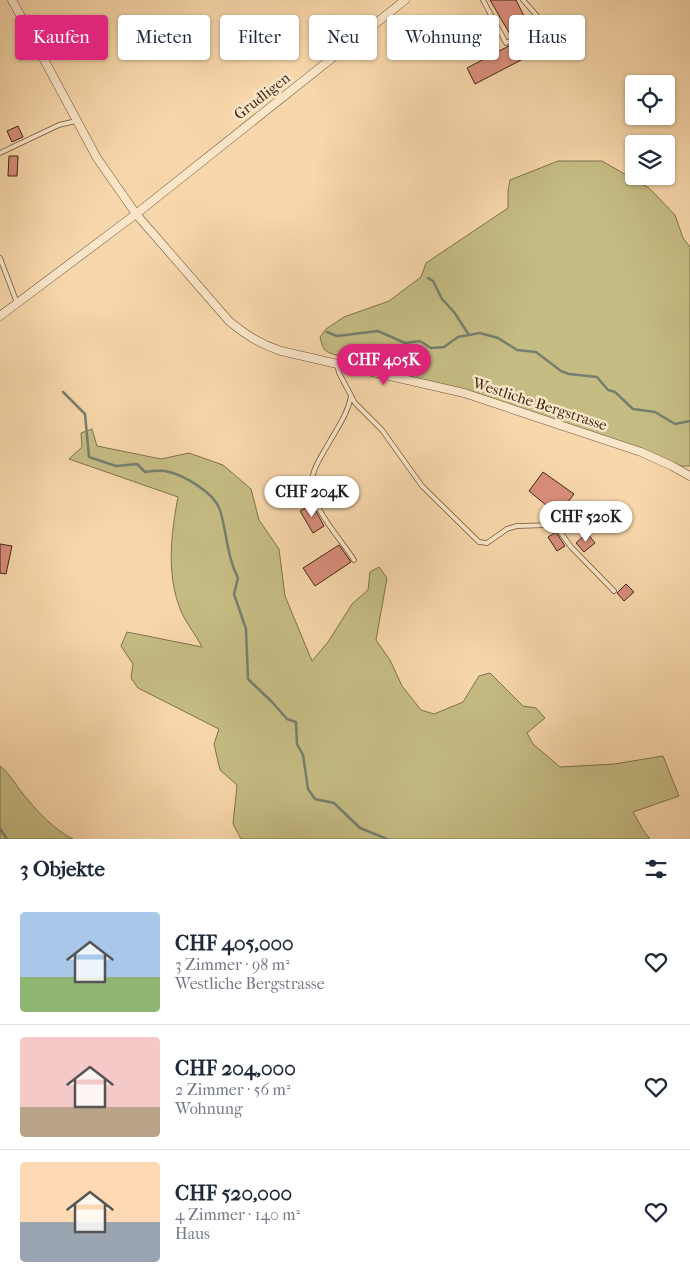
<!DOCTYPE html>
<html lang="de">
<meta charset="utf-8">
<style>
:root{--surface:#fff;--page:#f6f6f7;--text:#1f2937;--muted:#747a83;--line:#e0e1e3;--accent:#db2777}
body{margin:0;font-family:"IM FELL French Canon",serif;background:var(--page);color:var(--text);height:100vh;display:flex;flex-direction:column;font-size:19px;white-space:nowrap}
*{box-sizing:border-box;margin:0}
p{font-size:16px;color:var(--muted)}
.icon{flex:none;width:28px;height:28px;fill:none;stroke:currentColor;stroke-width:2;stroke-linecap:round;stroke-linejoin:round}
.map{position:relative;height:839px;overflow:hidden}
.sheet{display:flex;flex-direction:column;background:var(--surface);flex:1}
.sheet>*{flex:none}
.banner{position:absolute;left:15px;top:15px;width:660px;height:45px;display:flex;gap:10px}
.buttons{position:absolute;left:625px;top:75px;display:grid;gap:10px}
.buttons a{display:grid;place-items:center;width:50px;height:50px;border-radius:5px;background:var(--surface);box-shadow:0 1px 4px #0004;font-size:25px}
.price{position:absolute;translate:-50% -42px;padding:0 11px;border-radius:18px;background:#fff;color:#222;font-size:16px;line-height:32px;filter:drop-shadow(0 1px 2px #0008)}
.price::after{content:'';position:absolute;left:50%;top:30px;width:15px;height:11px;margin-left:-8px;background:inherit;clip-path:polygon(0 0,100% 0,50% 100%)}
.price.active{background:var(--accent);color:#fff}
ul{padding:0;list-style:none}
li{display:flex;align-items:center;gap:15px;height:125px;padding:0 20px}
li+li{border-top:1px solid var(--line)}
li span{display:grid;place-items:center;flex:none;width:140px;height:100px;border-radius:5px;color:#555}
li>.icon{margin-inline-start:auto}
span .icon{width:60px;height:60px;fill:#fffc;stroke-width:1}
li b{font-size:21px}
h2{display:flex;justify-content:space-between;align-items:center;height:60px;padding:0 20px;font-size:21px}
.chip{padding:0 18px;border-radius:5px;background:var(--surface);box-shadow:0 1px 4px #0004;font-size:18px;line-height:45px}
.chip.active{background:var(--accent);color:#fff}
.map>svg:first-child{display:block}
</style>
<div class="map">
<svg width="690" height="839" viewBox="0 0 690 839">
<rect width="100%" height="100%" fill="#f7d7ab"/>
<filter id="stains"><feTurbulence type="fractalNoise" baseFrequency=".004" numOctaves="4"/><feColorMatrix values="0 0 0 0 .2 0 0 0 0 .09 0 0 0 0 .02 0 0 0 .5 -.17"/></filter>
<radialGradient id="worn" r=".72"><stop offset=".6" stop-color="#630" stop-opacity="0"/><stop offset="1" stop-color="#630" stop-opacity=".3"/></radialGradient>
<!-- green -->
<g fill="#c5bc83" stroke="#80724d">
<path d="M558 161H602L649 188 675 215 683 238 690 247V466H680L608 438 479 394 402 376 376 356 366 355 360 360C353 359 328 355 324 349 322 346 321 341 320 337L326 329 344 317 389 301 421 277 426 263 508 208V191L510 180Z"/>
<path d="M92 429 97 446 161 459 189 453 223 465 251 489 259 520 279 549 285 596 312 661 328 642 352 604 368 590 370 572 379 567 387 578 376 640 390 660 402 686 421 710 434 714 463 702 479 676 490 673 523 706 536 708 545 718 527 733 533 744 560 767 614 764 663 756 679 796 633 812 643 830 650 839H241L233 824 237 785 220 770 214 744 219 729 138 688 131 678 133 664 121 646 127 632 202 647C196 635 186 623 181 611 166 575 171 534 178 497L69 459 82 447 81 433Z"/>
<path d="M0 766C10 774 15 784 23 794 36 810 54 830 73 839H0Z"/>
</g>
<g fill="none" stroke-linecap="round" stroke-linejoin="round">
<!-- stream -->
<g stroke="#767f6f" stroke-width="2.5">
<path d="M428 278 433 281 442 299 454 312 469 335"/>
<path d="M327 332 337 336 378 331 405 343 420 341 431 348 444 347 458 337 480 333 498 338 517 350 536 352 561 371 569 374 597 377 608 390 615 392 633 409 655 412 675 424 690 421"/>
<path d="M63 392 85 414 89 457 116 466 137 464 145 472C151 471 158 470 165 471 182 474 214 492 220 510 227 533 227 557 238 578L234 594 246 629 248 679 272 702 287 719 296 722 297 744 303 755 308 789 315 799 334 803 360 828 387 839"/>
<path d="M0 829 7 839"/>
</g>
</g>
<!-- building -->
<g fill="#da8d7b" stroke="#3c2917">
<path d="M490 0H516L529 26 511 36Z"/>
<path d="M541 29 550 45 475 84 467 68Z"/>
<path d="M18 126 23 137 12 142 7 131Z"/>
<path d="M9 156H18L17 176H8Z"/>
<path d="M543 472 574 494 558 515 529 491Z"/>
<path d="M312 504 324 526 313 533 300 511Z"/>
<path d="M556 532 565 546 557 551 548 537Z"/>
<path d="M587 533 595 543 584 552 576 543Z"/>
<path d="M0 544 12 546 6 574 0 573Z"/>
<path d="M339 545 351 562 315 586 303 568Z"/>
<path d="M626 584 634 592 624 601 617 593Z"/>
</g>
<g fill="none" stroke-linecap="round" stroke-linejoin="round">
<!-- service casing -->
<g stroke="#6b543c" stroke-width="5.5">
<g id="service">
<path d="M483 0 506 43 543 23"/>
<path d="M523 0 546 26 559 46"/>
<path d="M0 153 59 125 76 121"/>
<path d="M0 258 17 303"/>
<path d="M337 364 339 373 355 403 382 430 422 486 479 542 487 543 507 529 517 526 552 525 556 526 571 547 614 591"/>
<path d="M351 396C348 413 338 427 330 441 324 452 315 464 313 475 306 505 340 537 354 560"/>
</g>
</g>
<!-- minor casing -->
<g stroke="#6b543c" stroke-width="9">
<g id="minor">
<path d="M12 0 97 158 136 214 229 321C246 335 260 344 281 351L464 393 641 452 672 466 690 476"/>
<path d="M0 316 136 214 405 0"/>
</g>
</g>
<!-- service -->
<use href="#service" stroke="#fae5c8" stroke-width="4"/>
<!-- minor -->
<use href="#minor" stroke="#fae5c8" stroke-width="8"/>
</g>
<g text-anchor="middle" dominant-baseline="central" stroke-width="5" stroke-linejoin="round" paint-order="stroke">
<!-- street labels -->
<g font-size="15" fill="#3c2917" stroke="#fae5c8">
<text transform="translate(262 96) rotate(-38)">Grudligen</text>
<text transform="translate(540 404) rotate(18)">Westliche Bergstrasse</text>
</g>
</g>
<rect width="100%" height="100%" filter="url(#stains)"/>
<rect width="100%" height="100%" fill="url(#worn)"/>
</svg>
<div class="buttons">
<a><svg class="icon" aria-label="locate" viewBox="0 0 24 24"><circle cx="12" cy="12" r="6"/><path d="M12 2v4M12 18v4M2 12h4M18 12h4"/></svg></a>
<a><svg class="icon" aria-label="layers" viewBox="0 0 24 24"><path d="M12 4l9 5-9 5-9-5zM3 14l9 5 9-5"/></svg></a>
</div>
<b class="price active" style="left:384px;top:386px">CHF 405K</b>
<b class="price" style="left:312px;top:518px">CHF 204K</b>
<b class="price" style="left:586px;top:543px">CHF 520K</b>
<div class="banner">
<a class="chip active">Kaufen</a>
<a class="chip">Mieten</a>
<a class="chip">Filter</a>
<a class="chip">Neu</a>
<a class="chip">Wohnung</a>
<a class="chip">Haus</a>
</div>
</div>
<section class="sheet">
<h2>3 Objekte<svg class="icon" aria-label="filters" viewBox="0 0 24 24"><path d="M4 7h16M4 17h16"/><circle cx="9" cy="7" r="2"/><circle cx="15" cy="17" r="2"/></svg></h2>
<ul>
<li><span style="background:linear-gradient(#a9c7e8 65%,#8fb573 0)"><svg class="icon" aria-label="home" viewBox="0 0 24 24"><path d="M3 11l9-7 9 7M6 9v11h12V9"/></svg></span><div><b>CHF 405,000</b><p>3 Zimmer · 98 m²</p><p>Westliche Bergstrasse</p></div><svg class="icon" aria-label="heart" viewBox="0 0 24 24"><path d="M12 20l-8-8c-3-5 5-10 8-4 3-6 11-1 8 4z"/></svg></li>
<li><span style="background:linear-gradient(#f6c9c9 70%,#b9a48a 0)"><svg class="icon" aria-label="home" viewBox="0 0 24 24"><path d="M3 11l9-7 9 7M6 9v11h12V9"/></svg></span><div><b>CHF 204,000</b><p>2 Zimmer · 56 m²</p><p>Wohnung</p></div><svg class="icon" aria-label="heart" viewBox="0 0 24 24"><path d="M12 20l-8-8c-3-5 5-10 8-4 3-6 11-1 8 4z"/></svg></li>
<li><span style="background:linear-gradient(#ffd9b3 60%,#9aa5b1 0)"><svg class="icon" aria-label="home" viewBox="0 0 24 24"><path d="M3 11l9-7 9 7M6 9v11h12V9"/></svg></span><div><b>CHF 520,000</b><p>4 Zimmer · 140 m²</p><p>Haus</p></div><svg class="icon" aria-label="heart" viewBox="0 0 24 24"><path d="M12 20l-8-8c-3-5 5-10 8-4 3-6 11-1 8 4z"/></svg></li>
</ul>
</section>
